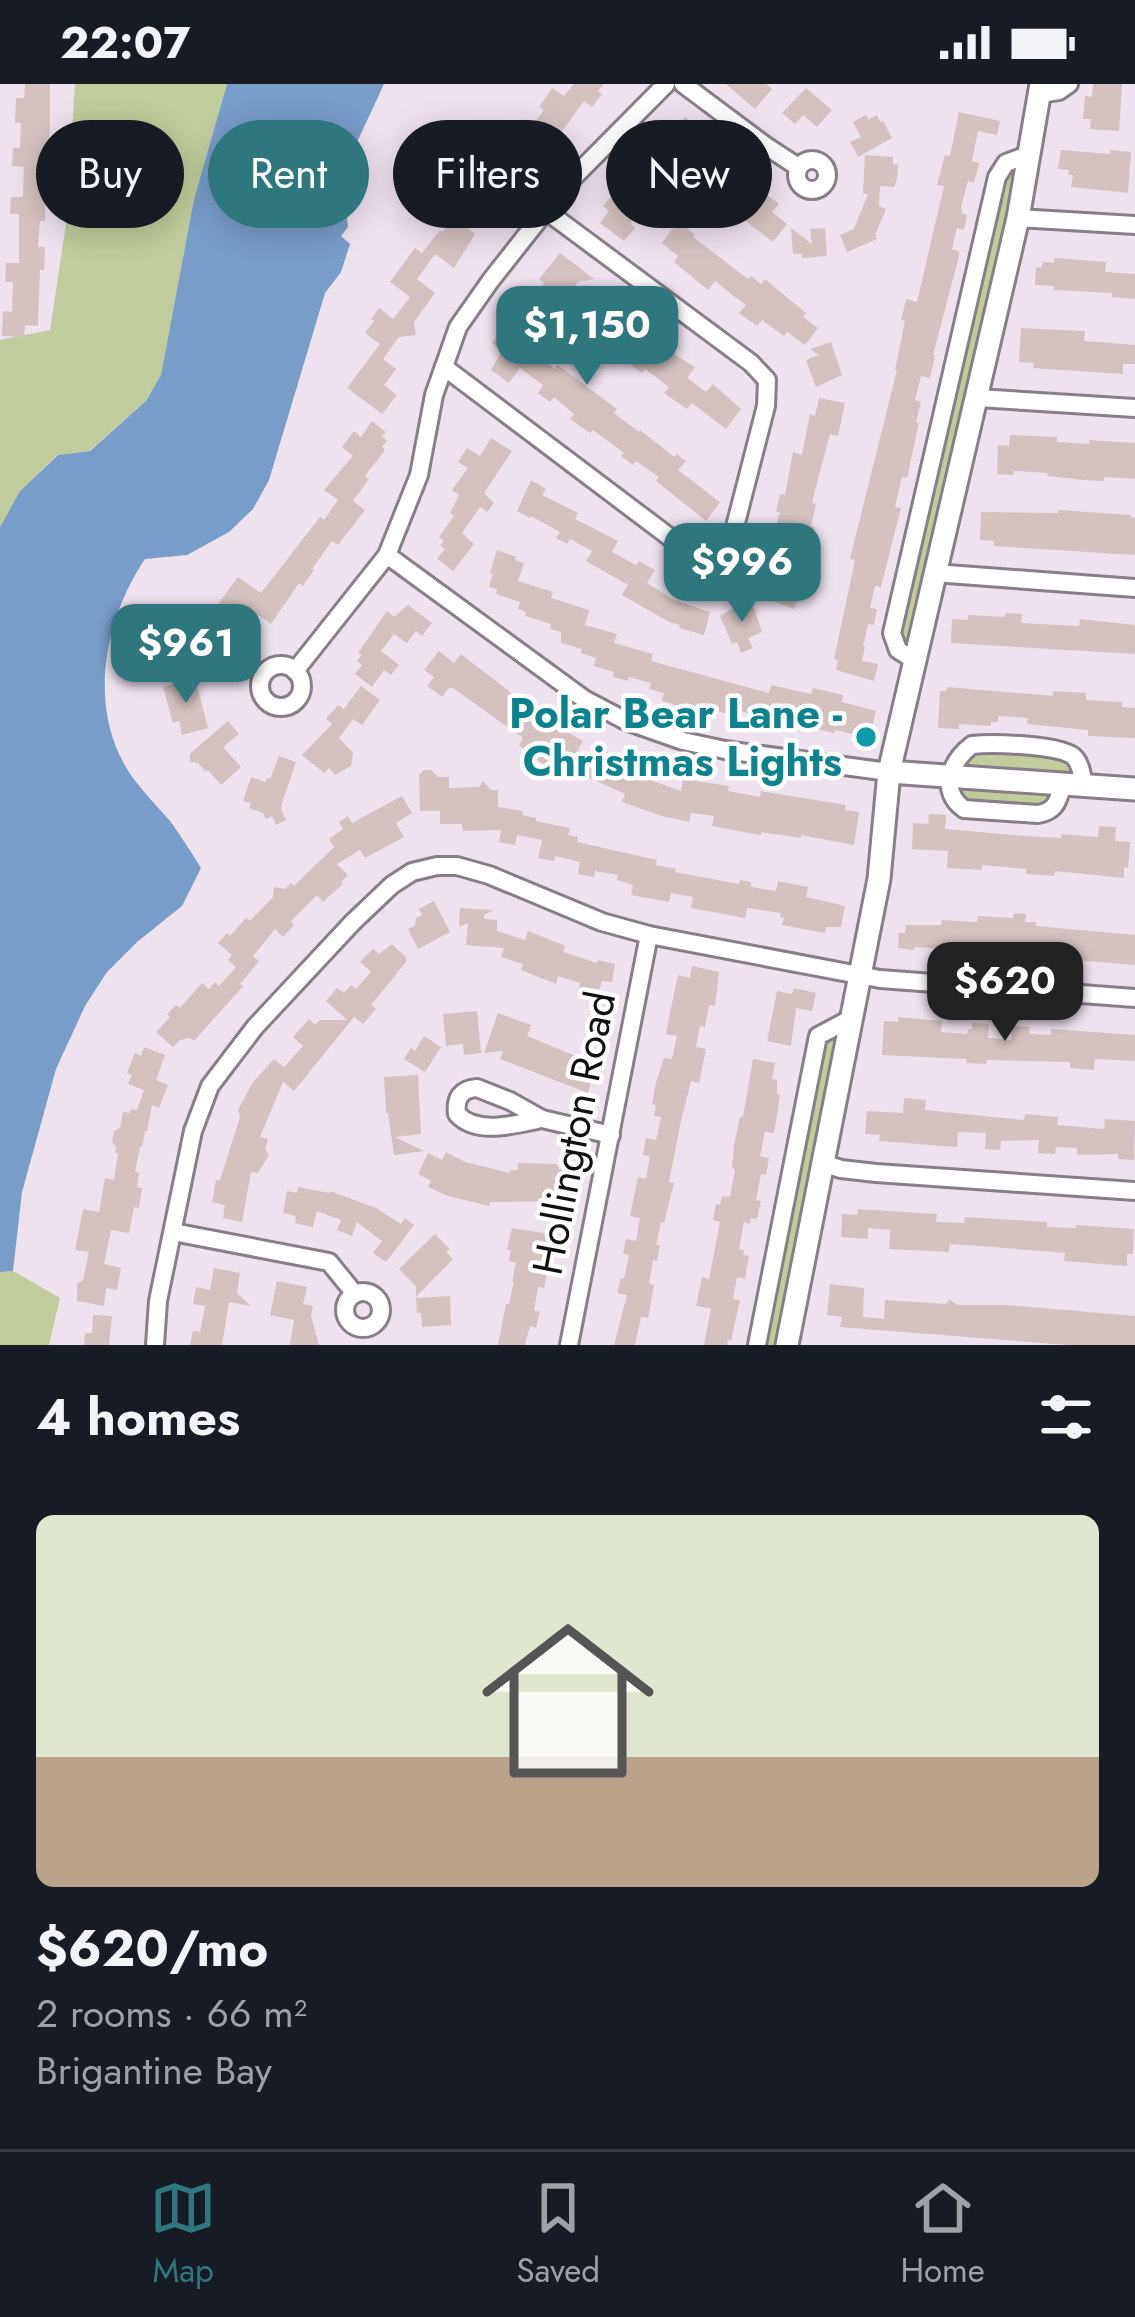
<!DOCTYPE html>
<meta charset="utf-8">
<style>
:root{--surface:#171b24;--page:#242831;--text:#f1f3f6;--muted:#9ea1a6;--line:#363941;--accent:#2e777f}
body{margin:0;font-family:Jost,sans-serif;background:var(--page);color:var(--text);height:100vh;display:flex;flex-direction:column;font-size:45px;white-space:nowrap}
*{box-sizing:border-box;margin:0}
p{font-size:39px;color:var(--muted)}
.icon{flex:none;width:66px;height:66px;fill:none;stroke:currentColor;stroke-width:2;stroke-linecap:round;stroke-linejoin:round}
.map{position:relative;height:1261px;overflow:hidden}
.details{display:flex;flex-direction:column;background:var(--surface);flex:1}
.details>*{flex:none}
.hud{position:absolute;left:36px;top:36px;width:1065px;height:108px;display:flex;gap:24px}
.price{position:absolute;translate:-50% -102px;padding:0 27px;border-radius:24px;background:var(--accent);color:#fff;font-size:39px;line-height:78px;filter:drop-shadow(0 3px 6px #0008)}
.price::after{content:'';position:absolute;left:50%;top:72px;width:36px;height:27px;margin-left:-18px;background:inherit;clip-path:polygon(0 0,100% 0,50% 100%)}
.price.on{background:#222;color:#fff}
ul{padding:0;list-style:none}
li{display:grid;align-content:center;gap:24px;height:636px;padding:0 36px}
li+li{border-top:3px solid var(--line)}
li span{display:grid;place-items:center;height:372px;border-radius:18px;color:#555}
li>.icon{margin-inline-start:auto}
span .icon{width:216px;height:216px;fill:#fffc;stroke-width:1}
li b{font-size:51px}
h2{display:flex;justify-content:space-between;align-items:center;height:144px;padding:0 36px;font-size:51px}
.chip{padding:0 42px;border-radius:54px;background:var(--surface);box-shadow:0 6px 30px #0003;font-size:42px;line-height:108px}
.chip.on{background:var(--accent);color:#fff}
.status{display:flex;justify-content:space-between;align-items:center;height:84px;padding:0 60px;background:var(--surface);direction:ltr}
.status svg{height:33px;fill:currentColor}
.tab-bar{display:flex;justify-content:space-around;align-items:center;height:168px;border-top:3px solid var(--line);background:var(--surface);font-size:33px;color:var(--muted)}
.tab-bar a{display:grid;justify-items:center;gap:6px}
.tab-bar .on{color:var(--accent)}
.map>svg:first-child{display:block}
</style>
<div class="status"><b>22:07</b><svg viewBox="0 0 49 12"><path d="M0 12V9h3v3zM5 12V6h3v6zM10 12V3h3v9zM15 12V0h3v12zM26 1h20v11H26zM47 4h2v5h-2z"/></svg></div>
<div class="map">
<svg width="1135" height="1261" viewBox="0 0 1135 1261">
<rect width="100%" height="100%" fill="#eee2ee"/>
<!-- green -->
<g fill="#c0cc9b">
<path d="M75 0H227L194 115 161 291 146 317 89 367 57 371 20 407 0 443V256L50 246 66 140Z"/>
<path d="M1014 80 1018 85 908 563H905L898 548 1001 98Z"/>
<path d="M981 666 1062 672 1068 675 1074 689 965 682 966 674Z"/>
<path d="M957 704 959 703 1052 710 1044 724 964 718Z"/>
<path d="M852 934 787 1261H757L818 952Z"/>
<path d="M13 1187 60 1214 49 1261H0V1188Z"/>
</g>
<!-- water -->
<path fill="#789dc9" d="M227 0H384L352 69 343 99 348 143 341 152 350 160 341 188 325 209 269 396 253 425 229 448 187 471 145 475C103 537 86 629 133 694 144 709 158 723 170 737 181 752 191 768 201 784L182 822 137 858 107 888 85 922 56 985 22 1108 13 1187 0 1188V443L20 407 58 371 90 367 146 317 161 291 194 115Z"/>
<!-- building -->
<g fill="#d3c2c0">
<path d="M25 0H50L49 104H45V137H40L38 163H45L44 186H40L38 242 25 241 24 253 2 252 3 227 12 228 13 198H5L6 179H19V130H10L11 113H23L24 83 12 82 13 64H20L21 39H15L16 14H24Z"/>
<path d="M574 0H604L598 7 602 10 592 23 584 17 534 86 528 82 521 92 517 90 510 99 503 94 491 110 494 132 459 137 475 150 454 184 435 170 417 195 435 209 414 238 416 251 399 253 383 275 396 285 384 301 397 311 382 330 347 304 380 260 365 249 374 237 371 235 379 224 393 235 410 213 390 198 415 164 422 169 440 146 442 148 447 143 449 145 470 117 453 103 472 77 490 90 516 54 520 50 524 53 544 26 539 23 552 4 564 12Z"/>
<path d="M726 0H766L772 5 755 25Z"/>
<path d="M1093 0H1122L1119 47 1090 45 1091 35H1083L1085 12 1092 13Z"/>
<path d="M806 4 832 26 817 43 803 31 795 40 782 29Z"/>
<path d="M959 28 1000 37 997 51 978 47 972 77 979 79 974 99 968 97 961 123 962 129 967 131 964 146 957 144 952 165 959 167V172L933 271 935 272 930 294 921 292 915 316 921 318 916 338 919 339 907 394 902 393 895 423 901 424 881 503 875 502 870 524 877 525 874 541 868 540 863 562H865L862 577 878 580 874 597 836 586 838 576 834 575 855 476 850 475 897 286H895L905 237 901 236 904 224 906 215 917 218 944 102 937 101 945 71 950 72Z"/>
<path d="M866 31 868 36 877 31 880 38 883 37 892 54 858 73 850 58 861 53 853 38Z"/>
<path d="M685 33 701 45 698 48 712 59 703 69 698 65 683 84 679 81 655 113 642 104 628 122 638 130 630 140 635 144 624 157 600 139 609 127 603 122 635 84 643 90Z"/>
<path d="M1061 66 1110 70V66L1131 68 1128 109 1071 103 1073 91H1068L1069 86 1058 85Z"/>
<path d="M865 71 893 73V80L898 81 897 95 894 103 880 102 879 122 886 125 875 151 877 155 847 168 840 151 854 145 868 110H863Z"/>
<path d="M729 79 742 92 737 97 759 119 766 110 779 120 772 128 787 140 773 158 738 131 735 134 718 116 714 120 701 107Z"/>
<path d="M685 143 695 151 693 153 748 195 751 192 761 200 765 195 806 229 803 233 818 244 805 261 787 248 784 252 762 236 757 242 739 229 746 221 735 213 715 197 708 206 674 178 678 172 662 159 672 145Z"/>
<path d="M791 144 812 160 810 145 825 144 827 172 802 174V170H793Z"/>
<path d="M560 169 594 195 578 198 544 241 547 243 530 266 555 285 558 281 617 325 614 329 639 348 640 346 674 373 677 370 686 377 678 386 720 418 706 437 656 397 659 393 636 377 633 381 621 372 624 369 593 346 590 349 570 335 574 330 554 313 550 318 538 309 543 301 520 284 509 299 491 286 502 267 492 259 518 222 526 227 541 207 539 205 544 199 539 195Z"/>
<path d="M1055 174 1106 178 1105 188 1135 190V215L1112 213V209L1053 206 1054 202 1035 201 1036 183 1041 184 1043 178 1054 179Z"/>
<path d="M605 216 621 228 617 234 621 237 619 239 638 254 644 246 659 257 657 260 695 283 687 294 706 308 713 300 741 325 726 345 692 319 687 325 664 309 669 303 645 285 642 289 626 277 629 273 602 253 600 255 584 244Z"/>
<path d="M1021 244 1085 247 1084 257 1135 261V280H1123V290L1033 284 1034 279 1019 278Z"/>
<path d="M831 258 842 291 816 303 806 276 819 271 810 265Z"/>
<path d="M819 314 845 319 838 352 830 350 820 387 812 419 816 420 811 442 815 443 809 467H811L805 491 807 492 794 525 762 513 768 497 781 502 790 478 776 475 781 452 774 450 780 428H776L780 410 785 411 793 368 802 371 810 330 815 332Z"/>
<path d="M372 337 386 348 382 353 387 357 382 363 385 366 365 392 369 395 353 417 365 426 338 461 332 457 312 485 314 486 303 502 299 499 271 540 251 526 245 534 242 532 230 548 225 544 214 566 224 571 215 590 191 579 193 587 155 569 157 554 171 537 191 546 197 535 204 539 238 493 261 509 320 433 324 436 338 416 324 406 353 372 342 363 354 347 361 353Z"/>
<path d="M1010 351 1057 353V358L1089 360V356L1135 359V395L1104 393V397L1083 396 1047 392 1048 389 1014 387 1013 391 997 390 998 361 1009 362Z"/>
<path d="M491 354 512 367 484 409 494 419 487 428 480 423 462 449 474 460 453 487 437 475 445 465 440 461 444 457 439 453 454 432 450 429 459 411 452 406 468 384 458 378 467 364 480 372Z"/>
<path d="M531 396 546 405 542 411 578 429 575 435 618 457 612 468 636 481 639 477 655 486 647 499 674 516 710 528 704 551 679 544 680 541 669 538 622 511 628 501 586 477 592 467 570 455 567 460 556 454 560 448 531 432 530 434 517 427Z"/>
<path d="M1058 426 1131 431V433L1135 434V471L994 462V457L980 456 981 428 1058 429Z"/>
<path d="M497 466 516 473 515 476 524 479 518 497 553 508 551 514 589 526 585 541 617 550 614 559 653 570 651 577 769 609 771 601 811 610 813 604 843 611 842 618 876 627 871 648 862 646 861 652 835 646 834 649 817 645 818 640 788 632 786 641 741 627 739 633 702 623 701 628 662 617 664 609 649 605 651 599 629 593 628 597 613 593 614 588 594 582 596 574 581 569 582 565 561 559V548L550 545 551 540 525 532 526 528 518 525 520 518 496 510 497 505 489 503 493 490 490 489Z"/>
<path d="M751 515 762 548 748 554 753 564 741 569 737 558 732 560 720 532Z"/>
<path d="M408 521 432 539 422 552 416 547 407 559 394 550 381 567 399 581 391 591 384 586 372 603 355 590 362 581 357 577 362 571 358 569 387 527 394 533Z"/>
<path d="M1006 529 1022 530 1021 539 1079 542 1080 535 1135 541V570L951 559 952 535 968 536V531L1005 533Z"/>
<path d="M439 567 454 579 461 570 523 618 555 639 554 641 583 657 578 666 601 678 605 667 657 688 653 697 681 707 683 695 729 702 728 707 760 713 761 707 846 721 845 726 859 728 854 761 801 751V754L761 748V751L749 749 712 742 714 732 691 729 689 738 662 732 622 718 625 710 568 684 566 687 548 677 545 682 519 661 523 654 453 604H449L442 613 427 602 434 593 424 586Z"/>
<path d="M195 594 208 644 182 651 179 637 173 639 163 603Z"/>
<path d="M361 602 380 616 362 641 353 635 339 654 353 669 351 682 335 691 329 684 324 689 302 671 332 640 326 635 338 621 344 625Z"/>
<path d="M947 603 1053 612V607L1086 609V616L1122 618V623L1135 624V654L1088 652V646L1027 640 1028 634 998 632V638H991V642L959 640V645L938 644 940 607H946Z"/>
<path d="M228 637 239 650 223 663 241 683 221 701 208 686 206 688 198 679 190 678V670Z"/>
<path d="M279 672 296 678 282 719 281 725 286 736 276 741 272 732 266 735 263 729 249 724 251 719 243 717 251 693 265 698 267 694 270 695Z"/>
<path d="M424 686H431L438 693H449V704L479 703 483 697 491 706H498V723L523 727 522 731 536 734V737L570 744 568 751 578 753 577 758 657 776 656 781 676 785 675 788 739 800 740 796 751 798V803L776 807 778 797 808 803 806 813 845 822 841 843H826L825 849 782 841 784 834 780 833 781 829 747 824 745 834 691 824 693 813 671 809 669 818 631 811 633 801 617 796 618 791 595 787 594 793 578 790 580 778 555 772 554 777 538 774 542 756 517 751 515 761 499 758 501 746 463 747 462 740H440V727H420L419 691Z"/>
<path d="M402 712 412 729 396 739 404 753 365 774 360 766 337 780 348 791 341 798 343 800 323 818 317 811 291 837 294 841 283 853 275 845 253 872 259 877 240 900 243 902 194 957 190 954 180 956 173 963 156 948 170 933 167 930 176 921 180 924 202 899 209 905 215 898 219 902 236 883 228 876 232 871 218 859 227 849 230 852 246 834 250 837 273 813 274 803 285 805 291 799 294 802 334 763 329 755 343 745 339 738 348 732 352 739Z"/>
<path d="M929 730 946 731 945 745 1025 752 1061 754V750L1098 753 1099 742 1116 743 1115 757 1130 758 1128 784 1124 783V794L1055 787 1054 792 1026 790V785L982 781V786L947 784 948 767 912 765 913 739 928 740Z"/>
<path d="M434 817 450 848 418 865 408 845 415 842 416 834 422 831 419 825Z"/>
<path d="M460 824 493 826 484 831V835L497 836V847L525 856 528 847 565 862 563 868 597 879 598 876 615 880 612 898 602 897 597 913 578 910 580 899 558 892 556 900 521 886 523 880 501 873 504 864 466 861 468 839 459 843Z"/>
<path d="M1014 829 1026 830 1025 838H1036V842L1135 851V881L914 863V866L898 864 899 849H905L906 841H941L942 836 977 838 978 832 1013 834Z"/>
<path d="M392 860 406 873V878L371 921 376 925 363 940 354 933 294 1007 283 998 260 1053 268 1055 265 1065 269 1071 258 1089 251 1088 242 1138 223 1134 225 1121 212 1118 216 1096H220L240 1033 238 1026 253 998 274 975 284 983 303 962 293 953 309 935 315 941 320 936H347L326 917 337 904 344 909 351 901 356 905 371 888 360 878 373 865 379 870Z"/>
<path d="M692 882 719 888 715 922 709 921 705 943 700 942 696 963 706 965 699 999 691 997 681 1037 669 1098 674 1099 664 1139 661 1138 656 1161H660L657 1177 653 1176 649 1199 654 1201 648 1234 641 1233 635 1261H614L627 1211 617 1209 621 1194 624 1195 629 1171 623 1170 626 1155 636 1157 640 1134 630 1132 638 1093 646 1095 650 1072 643 1071 646 1054 656 1056 661 1033 654 1032 656 1021 652 1020 656 999 664 974 672 975 677 952 666 950 669 934 678 891 690 894Z"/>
<path d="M794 904 816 909 812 927 796 924 791 962 767 957 777 907 792 910Z"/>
<path d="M477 927 481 969 464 971 463 960 446 962 443 930Z"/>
<path d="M498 929 531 941 527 952 595 980 588 1009 500 975 503 967 484 969Z"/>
<path d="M898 933 942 937 941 948 967 950 968 945H972V939L989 940 988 954 1011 956 1012 942 1030 943 1029 950 1051 951V945L1135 951V977L1095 975 1094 986 1070 984V978L987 976 986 980 966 979 967 975 882 971 884 937 898 938Z"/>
<path d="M424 952 441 963 425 988 404 975 411 964 415 967Z"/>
<path d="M144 963 165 971 156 996 168 1001 159 1024 152 1021 147 1047H145L142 1063H140L135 1088 139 1089 137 1103 142 1104 139 1124 134 1123 129 1149 111 1146 104 1180 121 1184 117 1206 106 1204 104 1222 77 1217V1200L83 1196 89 1168 75 1166 83 1125 99 1128 105 1094 114 1096 118 1069H115L116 1063 112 1058 114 1047 120 1044 123 1028 130 1029 131 1025 137 1026 144 1006 128 1000 132 991 127 989 135 969 141 972Z"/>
<path d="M753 975 775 979 772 995 777 996V1010L780 1011 777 1032 774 1049 765 1048 760 1072 769 1074 766 1091 761 1090 756 1116 761 1117 757 1135 751 1134 750 1140 744 1138 739 1165 744 1166 743 1171 749 1172 745 1195 737 1193 733 1215 740 1216 731 1257 728 1256 727 1261H704L711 1225 696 1222 702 1193 709 1195 720 1138 713 1136 716 1120 720 1121 722 1112 730 1113 735 1085 732 1084 734 1061 740 1033H743Z"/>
<path d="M418 991 421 1050 395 1053 424 1067 394 1071 388 1029H386L384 993Z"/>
<path d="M904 1014 926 1016 925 1026 1024 1036 1025 1030 1058 1033 1057 1041 1104 1045 1105 1035 1135 1037 1134 1076 1118 1075V1070L1077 1071V1064L1056 1063 1055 1070 1038 1069 1039 1056 1001 1057 1000 1066 985 1065 986 1049 958 1048 957 1063 879 1057 880 1051 865 1050 867 1027 903 1029Z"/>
<path d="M446 1068 465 1078 510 1089V1086H518V1079L556 1080 560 1086H568L566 1117 490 1118 489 1122 448 1112 428 1103 431 1097 418 1090 428 1069 442 1076Z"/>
<path d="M298 1103 329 1109 330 1107 376 1124 401 1140 405 1134 414 1141 386 1178 373 1169 382 1157 357 1138 352 1152 337 1146 341 1136 317 1127 313 1143 295 1139 296 1132 283 1129 287 1107 297 1109Z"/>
<path d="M858 1125 937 1130 936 1138 964 1139 965 1133 1047 1138V1143L1076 1144V1141L1134 1145 1133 1170H1127V1182L1064 1177 1065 1169 993 1163 950 1160 949 1168 889 1165 890 1146 868 1144V1155L841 1153 842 1130 857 1131Z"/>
<path d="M512 1144 555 1151 544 1204 538 1203 534 1226 540 1228 536 1244 530 1242 525 1261H498L506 1220H509L514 1198H512L516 1179 509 1177 511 1166H507Z"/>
<path d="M435 1150 450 1165 446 1168 453 1175 416 1213V1202L399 1185Z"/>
<path d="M214 1184 240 1189 237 1209 251 1222 229 1218 222 1261H190L193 1247 200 1248 205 1222 193 1220 196 1203 210 1206Z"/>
<path d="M277 1197 307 1203 303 1220 313 1222 311 1232 319 1261H290L294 1236 270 1231Z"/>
<path d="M830 1200 864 1204 863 1233 884 1235 885 1216 946 1220 950 1216 958 1221H1006L1135 1232V1261H1068L840 1243 842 1233 827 1231Z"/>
<path d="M450 1212 451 1241 422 1243 421 1229H417L416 1214Z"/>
<path d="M93 1231 112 1232 109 1261H84L85 1249H92Z"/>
</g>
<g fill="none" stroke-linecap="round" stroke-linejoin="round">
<!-- minor casing -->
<g stroke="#887e88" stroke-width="22">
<g id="minor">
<path d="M683 0 766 62 798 83"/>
<path d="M1040 10 1059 7 1069 0"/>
<circle cx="812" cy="91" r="15"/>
<path d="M1018 134 1135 141"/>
<path d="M444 283 688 467C705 472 715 473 730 462L766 322 767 296 751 279 545 126"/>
<path d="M977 314 1135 324"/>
<path d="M387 471 584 615 626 637 683 657 725 666 889 688"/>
<path d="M934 489 1135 504"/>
<path d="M914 576 898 566 892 549 997 93 1006 79 1030 70"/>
<circle cx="281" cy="602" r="21"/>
<path d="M295 587 387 471 419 391 434 311 458 243 491 196 566 101 666 0"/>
<path d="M1063 700C1058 717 1056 727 1038 730L964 725C939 707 950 678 972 661 990 659 1064 660 1075 674 1081 681 1082 692 1084 701"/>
<path d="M477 1004 510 1017 542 1035C516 1040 477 1052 457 1030 455 1014 461 1005 477 1004Z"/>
<path d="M542 1035 611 1051"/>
<path d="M822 1079 841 1085 876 1089 1135 1107"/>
<path d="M173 1148 329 1178 355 1210"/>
<circle cx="363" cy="1226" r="18"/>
<path d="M155 1261 158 1217 193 1047 210 1002 255 943 353 838 392 801 412 788 437 782H457L489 791 602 838 649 851 880 895 1135 914"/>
<path d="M569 1261 649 851"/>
<path d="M757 1261 818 952 852 934"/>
</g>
</g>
<!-- tertiary casing -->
<g stroke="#887e88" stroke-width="27">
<g id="tertiary">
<path d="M889 688 1135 705"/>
<path d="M787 1261 879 795 889 688 1018 134 1041 0"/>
</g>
</g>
<!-- minor -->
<use href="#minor" stroke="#fff" stroke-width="16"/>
<!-- tertiary -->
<use href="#tertiary" stroke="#fff" stroke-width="21"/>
</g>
<!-- markers -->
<circle fill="#0f9aa8" stroke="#fff" stroke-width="4.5" cx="866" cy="653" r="12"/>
<g text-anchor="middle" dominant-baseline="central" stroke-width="9" stroke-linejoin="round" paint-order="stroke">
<!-- culture labels -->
<g font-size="42" font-weight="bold" fill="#0d838f" stroke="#fff" text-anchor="end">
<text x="842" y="629">Polar Bear Lane -<tspan x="842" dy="48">Christmas Lights</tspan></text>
</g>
<!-- street labels -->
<g font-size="42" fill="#120e12" stroke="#fff">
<text transform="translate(574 1049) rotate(-79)">Hollington Road</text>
</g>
</g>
</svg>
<b class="price" style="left:587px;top:304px">$1,150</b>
<b class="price" style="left:742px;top:541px">$996</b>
<b class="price" style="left:186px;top:622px">$961</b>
<b class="price on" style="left:1005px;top:960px">$620</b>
<div class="hud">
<a class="chip">Buy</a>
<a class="chip on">Rent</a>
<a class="chip">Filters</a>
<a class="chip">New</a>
</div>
</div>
<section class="details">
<h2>4 homes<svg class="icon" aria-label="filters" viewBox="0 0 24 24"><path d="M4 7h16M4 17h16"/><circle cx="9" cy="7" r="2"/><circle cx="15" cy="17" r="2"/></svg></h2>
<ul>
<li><span style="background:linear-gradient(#dfe7d0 65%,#b9a48a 0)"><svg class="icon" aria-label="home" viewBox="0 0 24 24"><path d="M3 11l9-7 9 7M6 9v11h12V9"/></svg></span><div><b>$620/mo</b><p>2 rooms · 66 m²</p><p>Brigantine Bay</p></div></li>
</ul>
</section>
<nav class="tab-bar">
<a class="on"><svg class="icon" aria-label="map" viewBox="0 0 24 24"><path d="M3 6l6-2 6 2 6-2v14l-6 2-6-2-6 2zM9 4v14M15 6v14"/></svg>Map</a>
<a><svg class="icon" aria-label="saved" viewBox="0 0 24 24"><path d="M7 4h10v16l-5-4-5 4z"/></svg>Saved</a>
<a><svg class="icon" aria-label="home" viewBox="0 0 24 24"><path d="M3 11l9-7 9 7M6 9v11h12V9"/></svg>Home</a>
</nav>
